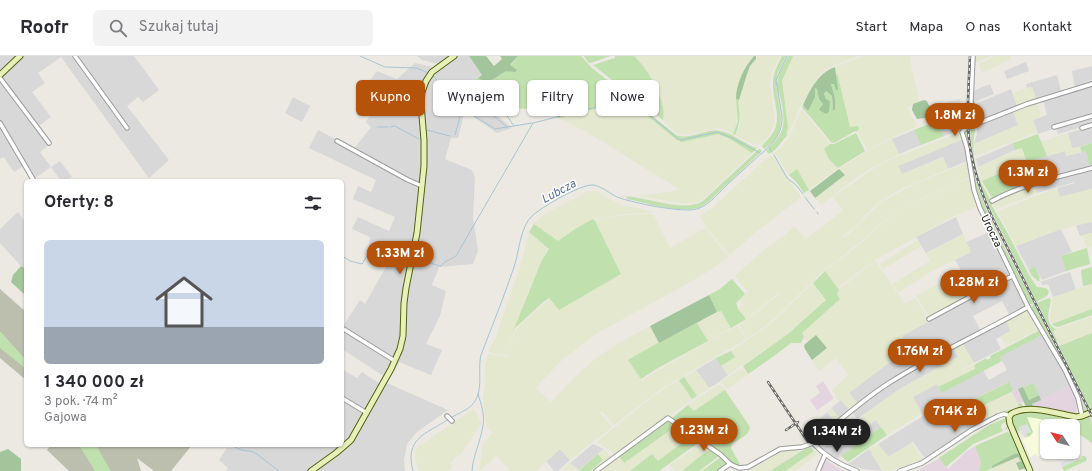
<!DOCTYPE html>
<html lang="pl">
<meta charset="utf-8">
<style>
:root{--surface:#fff;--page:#f2f2f3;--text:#2b2b33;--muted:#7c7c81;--line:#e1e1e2;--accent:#b45309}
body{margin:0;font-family:Overpass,sans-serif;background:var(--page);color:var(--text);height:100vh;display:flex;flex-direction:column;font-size:15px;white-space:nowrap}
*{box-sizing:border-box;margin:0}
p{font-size:13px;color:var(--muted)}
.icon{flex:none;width:22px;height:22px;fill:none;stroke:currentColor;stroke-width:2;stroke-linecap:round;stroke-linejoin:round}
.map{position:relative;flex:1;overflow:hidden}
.panel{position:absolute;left:24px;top:123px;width:320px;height:268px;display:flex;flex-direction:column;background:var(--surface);border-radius:6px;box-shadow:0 1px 3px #0004}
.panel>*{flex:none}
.banner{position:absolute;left:356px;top:24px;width:380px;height:36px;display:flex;gap:8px}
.needle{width:26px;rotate:306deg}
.controls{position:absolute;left:1040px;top:363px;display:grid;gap:8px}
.controls a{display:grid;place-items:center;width:40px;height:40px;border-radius:6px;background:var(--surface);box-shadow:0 1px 3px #0004;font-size:20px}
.price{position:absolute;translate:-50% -34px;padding:0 9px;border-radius:14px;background:var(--accent);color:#fff;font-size:13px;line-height:26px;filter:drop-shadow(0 1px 2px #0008)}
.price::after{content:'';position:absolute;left:50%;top:24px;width:12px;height:9px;margin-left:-6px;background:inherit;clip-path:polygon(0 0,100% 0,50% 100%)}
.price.current{background:#222;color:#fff}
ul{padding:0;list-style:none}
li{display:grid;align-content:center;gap:8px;height:212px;padding:0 20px}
li span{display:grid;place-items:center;height:124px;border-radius:6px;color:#555}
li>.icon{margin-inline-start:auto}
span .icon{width:72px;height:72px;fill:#fffc;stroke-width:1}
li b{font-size:17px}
h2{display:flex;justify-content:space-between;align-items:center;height:48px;padding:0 20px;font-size:17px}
.tag{padding:0 14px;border-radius:6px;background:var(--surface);box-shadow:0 1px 3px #0004;font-size:14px;line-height:36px}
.tag.current{background:var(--accent);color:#fff}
header{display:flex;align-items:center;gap:24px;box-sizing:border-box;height:56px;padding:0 20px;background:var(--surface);border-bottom:1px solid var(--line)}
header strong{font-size:19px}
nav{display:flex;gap:22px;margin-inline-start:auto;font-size:14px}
.search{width:280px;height:36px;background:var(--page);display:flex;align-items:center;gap:10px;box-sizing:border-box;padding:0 14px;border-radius:6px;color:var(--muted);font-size:15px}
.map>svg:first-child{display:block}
</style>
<header>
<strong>Roofr</strong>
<div class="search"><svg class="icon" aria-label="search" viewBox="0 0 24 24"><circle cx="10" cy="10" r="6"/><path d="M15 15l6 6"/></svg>Szukaj tutaj</div>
<nav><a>Start</a><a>Mapa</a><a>O nas</a><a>Kontakt</a></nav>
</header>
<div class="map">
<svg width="1092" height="415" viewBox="0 0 1092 415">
<rect width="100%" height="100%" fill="#ebe9e1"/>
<!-- residential -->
<g fill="#d9d8d8">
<path d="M0 0H134L159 34 143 46 138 41 127 50 169 104 149 122 61 1 38 17 45 27 32 36 51 61 36 72 49 89 40 96 51 111 60 105 72 121 66 125H61L51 111 34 123 25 109 14 116 4 101 0 103Z"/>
<path d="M417 0H449L438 8 422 4Z"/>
<path d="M459 0H469L482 19 465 31 512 72 497 77 465 55 458 82H451L445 103 472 114 475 121 473 161 478 195 473 208 439 211 432 229 446 235 440 260 426 288 442 294 431 319 399 306 387 327 448 354 417 376 407 388 404 404 405 415H226L228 412 219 404 227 392 248 391 249 389H342V313L357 322 362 316 379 327 383 320 342 293V269L343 270 360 244 365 248 391 202 369 192 370 181 352 173 358 161 389 175 395 161 353 143 358 130 371 136 376 124 309 92 318 74 354 93 371 71 366 66 383 35 369 26 377 15 397 23 415 7 433 11 438 15Z"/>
<path d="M1026 6 1029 15 1007 23 1004 15Z"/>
<path d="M1092 10V27L1075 32 1072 15Z"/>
<path d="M1057 19 1061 35 1036 44 1032 31 1027 32 1026 28Z"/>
<path d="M990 28 994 38 972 47 973 35Z"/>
<path d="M1092 29V59L1053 71V73L1038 78 1033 64 1047 59 1043 44Z"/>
<path d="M1011 33 1017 50 977 66 974 59 973 49Z"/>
<path d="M293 41 310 50 302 66 285 57Z"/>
<path d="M1013 55 1018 69 974 88 977 77V69Z"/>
<path d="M958 57 959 72 957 75 944 80 937 65Z"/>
<path d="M1092 62V68L1058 78 1056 72Z"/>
<path d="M1092 70V87L1072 93 1068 77Z"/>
<path d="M914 74 921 89 899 98 892 83Z"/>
<path d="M963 83 967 105 948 113 943 101 902 118 898 110Z"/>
<path d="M1013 87 1015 94 978 111 976 103Z"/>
<path d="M1065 95 1066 100 1086 95 1090 112 1036 126 1032 117 1038 115 1033 104Z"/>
<path d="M1092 113V133L1060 141 1057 132 1075 127V126L1037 137 1033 129Z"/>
<path d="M18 156 26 167V213L21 210 0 187V173Z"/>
<path d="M956 161 963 178 926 197 916 181Z"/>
<path d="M1092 165V177L1080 180 1076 169Z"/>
<path d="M1061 173 1072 196 1061 200 1066 215 1042 224 1035 210 1029 214 1016 190Z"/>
<path d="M990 176 1011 219 971 239 959 217 962 216 955 204 971 196 966 186Z"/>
<path d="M1070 216 1076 234 1053 241 1048 228 1043 229 1040 226Z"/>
<path d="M1012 222 1027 250 1010 260 1002 245 973 260 981 275 939 297 930 282 931 301 858 348 849 337 890 306 910 294 902 280 991 231Z"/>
<path d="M1006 265 1011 275 996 283 1001 293 974 307 962 287Z"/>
<path d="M1042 279 1064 315 1070 329 1041 344 1033 328 1013 335 1008 326 966 347 977 369 925 402 913 386 888 401 878 388 923 360 913 341 937 328 942 337 983 314 989 324 1007 314 1000 301Z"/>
<path d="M953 291 958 301 901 332 857 363 852 356 891 327Z"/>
<path d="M716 302 728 319 719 326 709 332 696 314Z"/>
<path d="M841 344 850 355 840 363 831 352Z"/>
<path d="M827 356 836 367 825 376 818 364Z"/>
<path d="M876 364 881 371 841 400 837 405 822 393 851 371 855 377Z"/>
<path d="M593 388 604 393 578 414 570 407Z"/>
<path d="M560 393 570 404 558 415H554L546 405Z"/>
<path d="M869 393 882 415 863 413 848 408Z"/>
</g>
<!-- industrial -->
<g fill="#e3d4df">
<path d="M969 0H971L970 72 972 93 979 127 994 163 1091 355 1092 369 1075 328 991 163 980 137 971 108 968 87 967 73Z"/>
<path d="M823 325 833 341V343L817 354 810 344 820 337 816 330Z"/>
<path d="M1070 329 1078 346 1076 358 1033 351 1031 348Z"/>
<path d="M1018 333 1024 345 1018 348 1012 336Z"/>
<path d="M975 390 981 406 979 415H917L940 402 948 413 966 396Z"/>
<path d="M824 403 840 413 845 415H819Z"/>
</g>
<!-- education -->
<path fill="#f7fadb" d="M1027 361 1038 362 1062 370H1047L1048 396 1037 401 1036 398 1030 401 1022 383 1030 380Z"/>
<!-- construction -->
<g fill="#bcbeae">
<path d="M0 233 26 256V324L0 302Z"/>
<path d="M51 389H192L171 415H154L137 402 141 415H69L47 394Z"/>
</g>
<!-- farmland -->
<g fill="#e3e8ce">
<path d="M634 0H754L746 9 742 18 736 40 738 65 733 78 723 73 717 72 683 79 678 78 674 75 663 64 664 60 661 40Z"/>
<path d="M758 0H780L772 17 770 28 775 68 769 79 760 89H758L746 85 735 79 740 69 738 46 750 10Z"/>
<path d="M793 0H859L839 7 825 14 819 19 803 45 788 78H786L782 25Z"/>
<path d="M864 0H909L919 45 907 51 917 70 867 94 857 74 850 72 835 11Z"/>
<path d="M974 0H991L973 8Z"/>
<path d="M995 0H1010L1011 3 982 17 979 8Z"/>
<path d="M1032 31 1036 44 1017 50 1012 37Z"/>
<path d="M629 45 677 84 718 78 730 83 752 97 702 144 695 147H678L634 139H645L676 135 679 133 587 76 559 62Z"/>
<path d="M1037 46 1041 61 1033 64 1037 76 981 98 975 99 974 88 1018 69 1013 55Z"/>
<path d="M801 54 806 58 830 88 824 93 829 103 838 112 809 134 797 113 789 119 775 97 784 88 792 76Z"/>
<path d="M961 76 963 83 898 110 902 118 943 101 948 113 901 133 882 144 873 151 857 169 843 180 844 182 849 178 883 145 911 130 968 106 970 121 895 155 859 187 821 217 774 263 747 283 739 269 760 254 780 237 779 236 759 253 746 263 738 253 743 249 740 243 748 236 735 220 765 193 784 180 794 170 806 183 843 155 833 141 873 113 894 102Z"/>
<path d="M1068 77 1072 92 1080 91 1082 96 1066 100 1065 95 1047 100 1041 86Z"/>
<path d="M892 83 899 98 871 112 850 126 821 149 815 142 845 119 839 113 867 95Z"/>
<path d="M1022 92 1027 105 1033 104 1038 115 1032 118 1036 126 1020 132 1012 112 982 125 978 111Z"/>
<path d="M769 100H772L801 141 757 175 730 199 706 171 700 160 712 152Z"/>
<path d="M970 122 978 150 948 163 876 203 837 232 825 215 859 189 896 155Z"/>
<path d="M1033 129 1037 137 999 152 997 154 993 149V147L997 143Z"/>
<path d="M1057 132 1060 141 1092 133V166L1061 173 1016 190 998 156 1001 154Z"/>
<path d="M589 135H596L621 149 654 156 626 158 593 163 575 173 558 185 534 168 544 158Z"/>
<path d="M653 158 670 192 705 172 729 201 707 216 685 229 597 277 561 305 535 332 551 346 578 318 594 304 614 290 650 270 659 287 628 304 642 324 681 301 737 270 746 283 659 334 614 369 602 355 600 357 612 371 570 404 560 393 536 415H508L509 413 496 400 479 415 483 388 493 377 487 371 483 343 485 326V308L488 298 506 301 515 276 519 270 543 248 550 243 558 254 621 218 595 165 603 162 628 159Z"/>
<path d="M529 176 549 193 541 206 525 243 507 297 504 299 492 297 489 295 497 278 522 205Z"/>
<path d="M1092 177V191L1087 192 1082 179Z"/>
<path d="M963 178 971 196 932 215 899 236 893 228 930 205 926 197Z"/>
<path d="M918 184 921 190 883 213 880 208Z"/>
<path d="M875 205 905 248 915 242 928 263 927 264V266L902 280 910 293 890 306 849 337 858 348 850 355 841 344 839 346 832 334 849 319 836 302 819 315 812 304 827 292 816 279 808 286 801 277 840 243 837 238 838 234Z"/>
<path d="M959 217 971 239 930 262 916 240Z"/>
<path d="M813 227 826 244 788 278 728 319 721 310 735 301 731 295 772 267Z"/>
<path d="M1092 228V253L1052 268 1050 262 1053 241Z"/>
<path d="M721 255 731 272 708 285 697 267Z"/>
<path d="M1024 255 1028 256 1039 273 1006 290 1001 280 1010 275 1006 265Z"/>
<path d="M1092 261V277L1059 290 1053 274Z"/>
<path d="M962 287 974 307 961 314V315L974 309 975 313 938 331 937 328 913 341 922 357 887 379 876 364 855 378 850 369 901 332 958 301 953 291Z"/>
<path d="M742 312 747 319 727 333 721 326Z"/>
<path d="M696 314 709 332 697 340 684 321Z"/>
<path d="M679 324 692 343 616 399 597 386 655 339Z"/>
<path d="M718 329H720L725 334 693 356 688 349Z"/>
<path d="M1012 336 1019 352 1004 355 977 369 970 356Z"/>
<path d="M831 352 840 363 836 367 827 356Z"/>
<path d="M474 353 479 362 481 367 478 373 459 400 457 399 450 408 452 410 448 415H419L415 401V395L419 390Z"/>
<path d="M676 370 691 380 658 405 652 398 630 415H598L619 400 624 406Z"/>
<path d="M911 387 920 399 923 404 910 410 894 414 882 415 869 393 878 388 889 401Z"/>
<path d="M701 388H703L711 393 705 396 683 415H674L670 409Z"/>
<path d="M604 393 612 402 595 415H590L602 404 598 398Z"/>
<path d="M787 394H801L770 415H747L776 397Z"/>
<path d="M814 395 818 398 795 415H785Z"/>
<path d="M1018 400 1021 405 1016 407 1019 414 1017 415H986Z"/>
<path d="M570 407 578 414H561Z"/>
</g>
<!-- grass -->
<g fill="#c0e0ad">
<path d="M518 0H581L592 12 676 79C691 85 704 72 720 75 734 77 744 89 757 92L752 97 730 83 718 78 682 86 677 84 629 45 559 62C545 50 527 55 510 51 495 48 484 34 470 27L478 22C494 31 509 12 518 0Z"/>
<path d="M584 0H610L591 7 588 6Z"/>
<path d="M615 0H634C647 12 668 46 663 64L593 9 615 2Z"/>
<path d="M782 0H786L777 19 776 25C777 51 792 75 764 93L762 90C767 84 774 78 776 70 780 56 772 41 773 27 773 17 778 8 782 0Z"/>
<path d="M788 0H793L782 25 788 72 786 78H788L776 93 769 98 766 95C785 75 786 71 781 44 780 39 777 34 777 29 777 19 784 9 788 0Z"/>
<path d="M837 17 850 71 858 70 859 73 857 74 858 76 855 75 834 87 831 86 808 58 802 52 803 49 808 55 814 32 817 33 819 43 823 48 819 54 830 45 826 43 824 38 826 35 832 40 833 54 835 42 831 28 834 27Z"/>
<path d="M736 43 739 44 738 46C740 60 741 65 735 79L733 78 738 65Z"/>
<path d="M937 65 944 80 921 89 914 74Z"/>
<path d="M973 71 975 74C972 90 973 108 980 124 983 132 991 142 992 150L1006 174 1029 219 1037 231 1046 232 1049 235 1047 240 1036 246 986 144 975 113 972 93 970 72Z"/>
<path d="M967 73C969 90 971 107 976 124 988 165 1014 208 1034 247L1029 249 977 141 964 77Z"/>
<path d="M856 77 865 95 838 112 829 103 824 93 830 88H834Z"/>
<path d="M1038 78 1047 100 1027 106 1022 92 1015 94 1013 87Z"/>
<path d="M1092 87V111L1090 112 1086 95 1082 96 1080 91Z"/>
<path d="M759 93H760L762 95 708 146C704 148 701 151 697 152 679 157 646 147 627 143V141L619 140C644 139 683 158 703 145Z"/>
<path d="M1012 112 1020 132 992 142 982 125Z"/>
<path d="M797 113 809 134 804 137 797 127 789 119Z"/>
<path d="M593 163 595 165 621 218 559 254 549 242 542 247 514 273 541 206 549 193 529 176 534 168 558 185 575 173Z"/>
<path d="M1087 192 1090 208 1066 215 1061 200Z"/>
<path d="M1035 210 1040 222H1039L1040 225H1038L1032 220 1029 214Z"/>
<path d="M1092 211V228L1083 230 1081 214Z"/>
<path d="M825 215 839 234 837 238 840 243 802 277 804 281 801 287H791L774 300 748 318 743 310 788 278 826 244 813 227Z"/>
<path d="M732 223 745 238 736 247 738 253 746 263 731 272 721 255 717 256 709 239 720 233Z"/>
<path d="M1049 242 1051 244C1049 254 1044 268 1056 273L1053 275 1059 290 1092 277V355H1091L1037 247Z"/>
<path d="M1034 248 1075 328 1087 356 1085 357C1081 354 1078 341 1075 335 1063 305 1046 280 1030 253Z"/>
<path d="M1092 253V259L1058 271 1054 270 1052 268Z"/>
<path d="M697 267 708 285 656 313 641 323 628 304 668 281 672 280Z"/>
<path d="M0 275 26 304V313L0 292Z"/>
<path d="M1038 275 1040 276 1042 279 1000 301 1002 305 942 337 938 331 975 313 974 309 986 302 987 304 991 302 990 300Z"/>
<path d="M930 282 939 297 931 301 923 287Z"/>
<path d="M731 295 735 301 721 310 716 302Z"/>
<path d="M684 321 697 340 692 343 679 324Z"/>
<path d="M1009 326 1013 335 970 356 966 347Z"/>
<path d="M1033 327 1039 339 1029 344 1023 332Z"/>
<path d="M725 334 750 371C749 380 739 383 732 388L731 392 741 410 735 409 721 397 672 362 688 349 694 355Z"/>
<path d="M1021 347 1024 352 1000 358 967 375 1004 355 1019 352 1018 348Z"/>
<path d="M1034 356C1053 358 1070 368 1089 360L1092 369V387L1073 374V370C1057 370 1043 362 1027 361L1033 376 1030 380 1027 381 1026 378 1019 371 1020 374 1016 376 1012 364 1014 360 1018 358Z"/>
<path d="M1004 363H1006L1009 371 1006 374 1005 373 1007 370 1005 366 1002 368 1001 371 1003 375 973 388 946 411 939 402 921 413 916 415 925 411 989 369Z"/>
<path d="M667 365H669L676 370 624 407 619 400Z"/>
<path d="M881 371 887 379 848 406 841 400Z"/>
<path d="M1007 376 1011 377 1021 397 993 410 992 412 986 415H979L981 406 975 390Z"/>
<path d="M691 380 699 386 659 415H630L652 398 658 405Z"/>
<path d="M79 389H96L111 415H95Z"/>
<path d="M808 391H810L814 395 785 415H770Z"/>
<path d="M711 393 719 400 699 415H682C692 407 701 399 711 393Z"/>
<path d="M598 398 603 404 590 415H578Z"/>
<path d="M1082 400H1085L1087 403 1086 405 1064 415 1062 411 1082 402Z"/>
<path d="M721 401 726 408 717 415H702Z"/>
</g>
<!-- forest -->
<g fill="#a3c59b">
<path d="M469 0H486L494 10 502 3 500 0H518L510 9 517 14 515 16 506 15C496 21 490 29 478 22L482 19Z"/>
<path d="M754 0H756V3L750 10 747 18 739 44 736 43C736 28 744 11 754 0Z"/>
<path d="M835 11 838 34H836L834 28H831L835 42V54H833L832 40 826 35 824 38 826 43 830 45 829 56 826 58 819 54 823 48 819 43 817 33 815 32V41L808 55 803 49C810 34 818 17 835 11Z"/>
<path d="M924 44 927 45 933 59 929 64 924 62 917 63 912 54 913 48Z"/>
<path d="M839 113 845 119 815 142 810 135Z"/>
<path d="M21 210 26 213V240L11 226 13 219Z"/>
<path d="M709 239 717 256 659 287 650 270Z"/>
<path d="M816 279 827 292 812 304 805 293 804 289Z"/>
<path d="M1023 331 1029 344 1039 339 1041 344 1032 348 1033 351H1026L1018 333Z"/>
<path d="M8 393 21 403V415H0V396Z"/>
<path d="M1021 397 1026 412 1019 414 1016 407 1021 405 1018 401 992 412V410L1014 398Z"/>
</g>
<!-- parking -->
<g fill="#dfdfdf">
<path d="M960 43 959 54 952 56 948 46Z"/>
<path d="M1027 368 1031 376 1026 378 1027 381 1025 382 1021 376 1017 378 1016 376 1020 374 1019 371Z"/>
<path d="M1077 391 1079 396 1059 405 1057 400 1065 396H1073V392Z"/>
<path d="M1080 397 1082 402 1062 411 1060 406Z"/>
</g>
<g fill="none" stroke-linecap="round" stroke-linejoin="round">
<!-- stream -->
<g stroke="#a7c5d4" stroke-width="1">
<path d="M360 0 385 11 417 12 428 17"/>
<path d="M7 16 20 4"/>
<path d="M433 20 462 49"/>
<path d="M464 34 507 71 514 70"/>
<path d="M501 51 514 70 532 67"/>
<path d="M377 71H388"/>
<path d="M390 71 395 70 419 83"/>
<path d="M427 74 450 80"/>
<path d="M455 79 463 50 474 60 495 73 507 71"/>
<path d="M769 91 772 96"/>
<path d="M774 99 787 122 796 129 803 138"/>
<path d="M805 141 814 153"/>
<path d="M817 156 818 158"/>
<path d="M342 200 350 205 362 208 373 190 390 197H393L409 202"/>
<path d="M415 203 441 210 445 206 456 200 533 67 628 43 632 44 678 83 681 84 717 76 732 82 760 97"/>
<path d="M452 361C458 358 465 355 471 350 485 337 477 315 481 299 492 270 504 241 514 211 519 197 520 171 532 160 540 152 581 128 593 129 601 130 609 137 617 141 633 147 682 157 697 153 710 149 720 135 730 126 737 119 745 113 752 106 767 92 783 82 782 60L776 24 787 0"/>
<path d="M231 389 241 394 254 396 279 415"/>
<path d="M413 415C404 382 426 378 449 363"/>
<path d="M472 415C473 399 481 385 483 369 485 360 481 347 478 338"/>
</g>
<!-- street casing -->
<g stroke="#9c9c9c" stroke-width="5.5">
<g id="street">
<path d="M75 0 127 72"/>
<path d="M973 0 971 45 975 68"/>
<path d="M0 22 49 87"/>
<path d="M0 67 34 125"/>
<path d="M1054 71 1092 60"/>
<path d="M1082 72 1092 69"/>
<path d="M337 85 408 124 422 130"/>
<path d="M992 145C1023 128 1059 121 1092 112"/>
<path d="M929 263 992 229 1013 220"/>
<path d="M342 272 395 305"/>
<path d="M342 342 367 357"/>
<path d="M447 360 452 365"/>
<path d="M1082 360 1078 342 1065 314 1028 251 980 152 974 134 967 92 962 76 966 72 1027 48 1092 28"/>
<path d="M813 387C825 400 840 409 857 415"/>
<path d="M596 415 668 362 721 399 730 408 739 412 748 411 780 393 802 391 813 387C838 366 862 344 889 327 934 298 982 277 1028 251"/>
<path d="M720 415 730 408"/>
<path d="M818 415 825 399"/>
<path d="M900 415 922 407 973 373 998 360 1004 358 1010 360"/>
</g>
</g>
<!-- secondary casing -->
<g stroke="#516211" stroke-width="7">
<g id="secondary">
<path d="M0 19 20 0"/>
<path d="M311 415 336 397 351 384 391 313 400 293 403 280 404 247 406 232 417 177 424 110V84L421 48 422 36 426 25 432 16 454 0"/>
<path d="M1030 415 1010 368 1009 362 1011 358C1028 347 1058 358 1076 361L1082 360 1092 356"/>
</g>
</g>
<!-- street -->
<use href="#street" stroke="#fff" stroke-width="3.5"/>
<!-- secondary -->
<use href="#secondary" stroke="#e8f0ba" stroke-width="5"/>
<!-- rail casing -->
<g stroke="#696969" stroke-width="2.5">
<g id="rail">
<path d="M970 0C969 23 967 47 968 70 969 102 979 132 992 161L1092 360"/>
<path d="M768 326 808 386"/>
<path d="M786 374 798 366"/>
</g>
</g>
<!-- rail -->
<use href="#rail" stroke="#fff" stroke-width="1" stroke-dasharray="3" stroke-linecap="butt"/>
</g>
<g text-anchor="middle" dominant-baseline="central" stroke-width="3" stroke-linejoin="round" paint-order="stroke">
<!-- street labels -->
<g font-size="11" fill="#1b1b1b" stroke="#fff">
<text transform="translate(991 175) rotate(64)">Urocza</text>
</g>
<!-- water labels -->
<g font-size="12" font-style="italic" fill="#54719d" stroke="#fff">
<text transform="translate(559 136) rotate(-28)">Lubcza</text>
</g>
</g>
</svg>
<div class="controls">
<a><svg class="needle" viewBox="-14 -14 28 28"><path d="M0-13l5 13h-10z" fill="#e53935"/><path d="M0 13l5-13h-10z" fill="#7c7c81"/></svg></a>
</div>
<b class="price" style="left:955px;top:81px">1.8M zł</b>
<b class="price" style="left:1028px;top:138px">1.3M zł</b>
<b class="price" style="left:400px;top:219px">1.33M zł</b>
<b class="price" style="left:974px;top:248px">1.28M zł</b>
<b class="price" style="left:920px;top:317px">1.76M zł</b>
<b class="price" style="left:955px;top:377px">714K zł</b>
<b class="price" style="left:704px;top:396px">1.23M zł</b>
<b class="price current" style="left:837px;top:397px">1.34M zł</b>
<div class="banner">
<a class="tag current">Kupno</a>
<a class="tag">Wynajem</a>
<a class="tag">Filtry</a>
<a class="tag">Nowe</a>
</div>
<section class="panel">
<h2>Oferty: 8<svg class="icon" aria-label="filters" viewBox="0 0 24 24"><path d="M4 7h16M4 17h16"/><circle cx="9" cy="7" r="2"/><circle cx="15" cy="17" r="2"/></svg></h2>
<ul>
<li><span style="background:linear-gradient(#c9d6e8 70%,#9aa5b1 0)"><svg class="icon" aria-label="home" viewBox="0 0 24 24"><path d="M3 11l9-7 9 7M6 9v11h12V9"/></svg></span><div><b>1 340 000 zł</b><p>3 pok. · 74 m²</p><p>Gajowa</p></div></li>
</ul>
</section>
</div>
